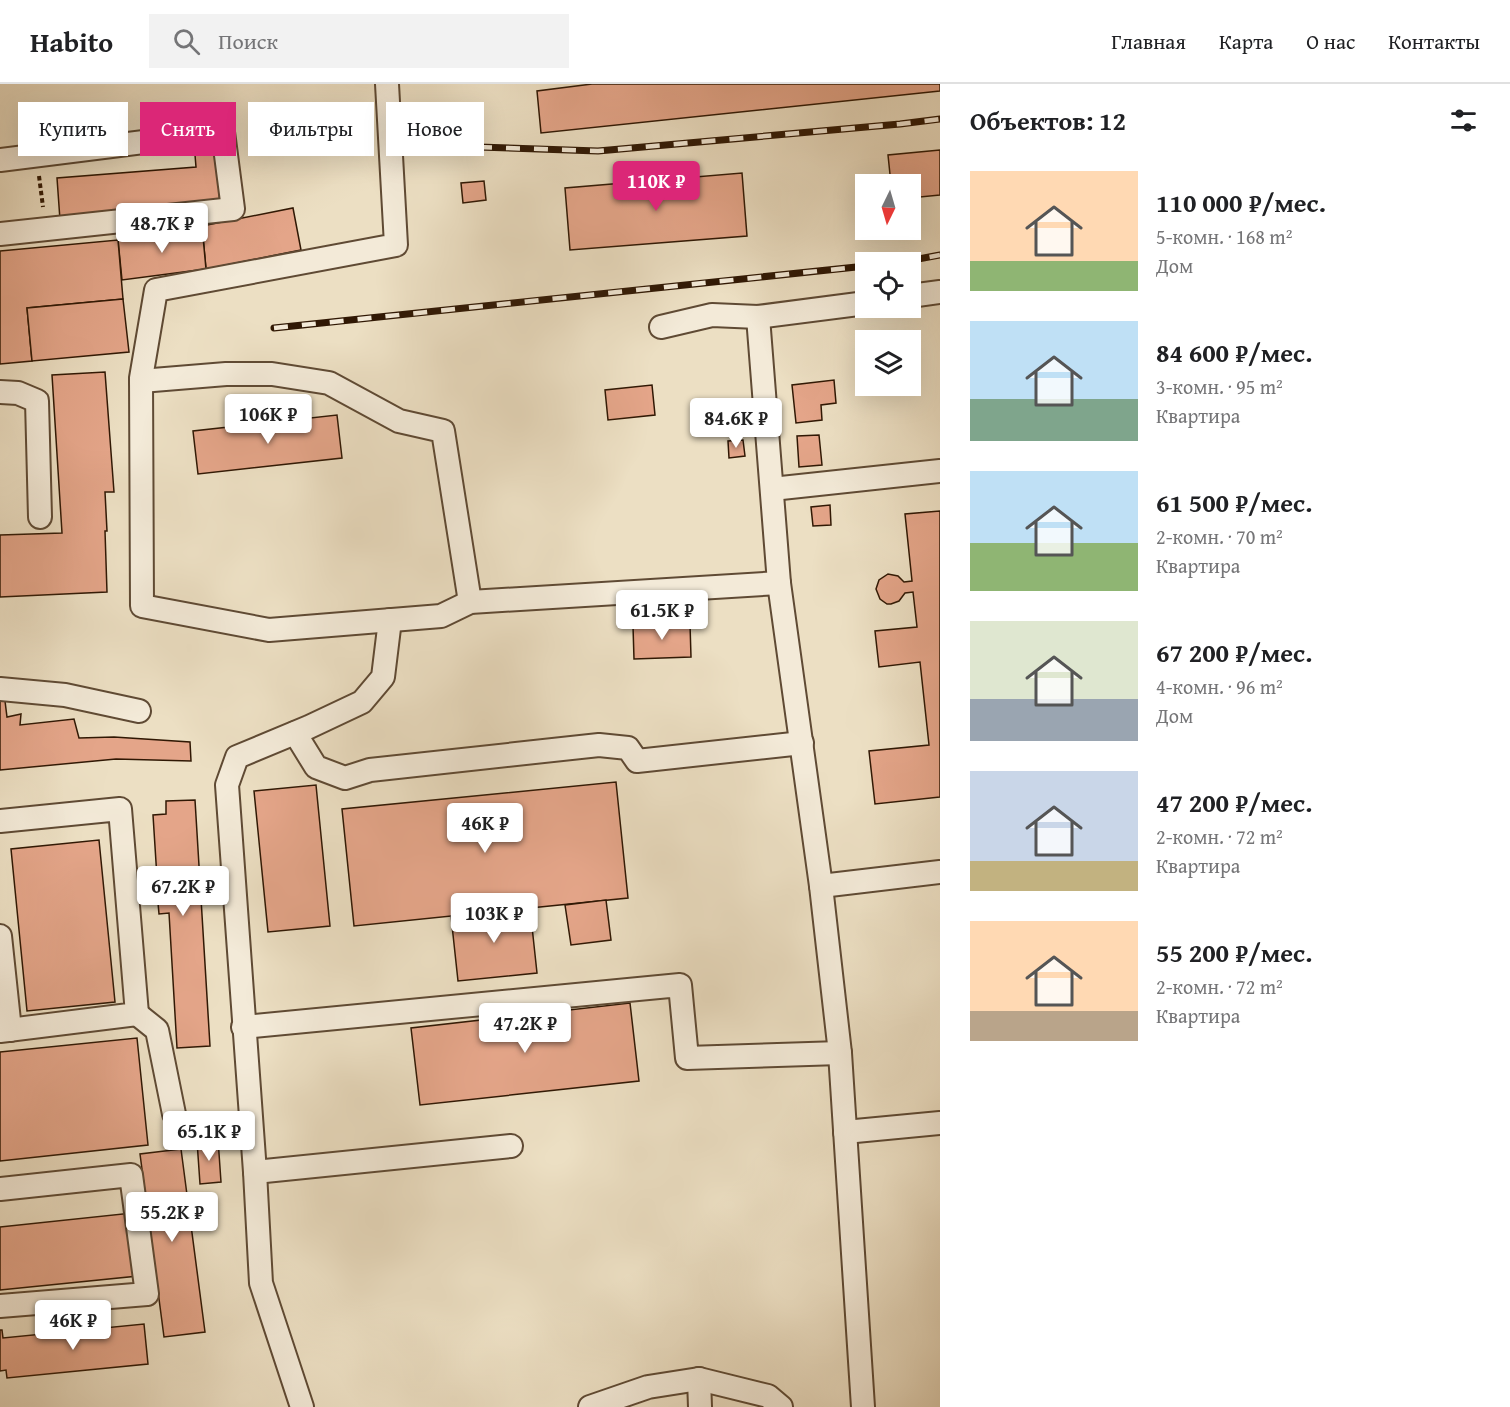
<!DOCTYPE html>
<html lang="ru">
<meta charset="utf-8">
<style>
:root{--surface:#fff;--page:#f2f2f2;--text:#202124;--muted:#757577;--line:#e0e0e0;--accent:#db2777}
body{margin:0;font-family:"Gentium Book Plus",serif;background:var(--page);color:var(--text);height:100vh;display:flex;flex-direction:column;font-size:22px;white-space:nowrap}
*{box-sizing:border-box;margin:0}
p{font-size:20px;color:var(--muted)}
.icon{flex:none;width:33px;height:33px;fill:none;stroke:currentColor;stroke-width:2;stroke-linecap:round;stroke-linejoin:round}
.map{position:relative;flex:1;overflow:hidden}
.panel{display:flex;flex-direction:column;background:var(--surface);width:570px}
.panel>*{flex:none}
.guide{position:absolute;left:18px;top:18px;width:570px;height:54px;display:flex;gap:12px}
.needle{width:39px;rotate:185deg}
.fabs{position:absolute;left:855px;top:90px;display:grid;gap:12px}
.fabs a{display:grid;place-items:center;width:66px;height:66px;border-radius:0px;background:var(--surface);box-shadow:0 6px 24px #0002;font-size:30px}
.price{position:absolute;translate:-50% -51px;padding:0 14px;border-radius:6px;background:#fff;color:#222;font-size:20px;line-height:39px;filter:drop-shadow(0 2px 3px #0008)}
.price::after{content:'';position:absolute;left:50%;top:36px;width:18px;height:14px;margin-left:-9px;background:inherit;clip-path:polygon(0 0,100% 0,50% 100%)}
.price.selected{background:var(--accent);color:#fff}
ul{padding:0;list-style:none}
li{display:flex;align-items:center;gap:18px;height:150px;padding:0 30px}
li span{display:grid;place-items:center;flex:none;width:168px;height:120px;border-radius:0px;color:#555}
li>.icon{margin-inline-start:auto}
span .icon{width:72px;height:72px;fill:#fffc;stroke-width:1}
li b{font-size:26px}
h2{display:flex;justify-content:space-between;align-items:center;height:72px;padding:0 30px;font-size:26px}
.pill{padding:0 21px;border-radius:0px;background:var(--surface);box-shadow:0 6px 24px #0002;font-size:21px;line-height:54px}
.pill.selected{background:var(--accent);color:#fff}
header{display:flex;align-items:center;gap:36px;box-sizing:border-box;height:84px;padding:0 30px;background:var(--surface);border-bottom:2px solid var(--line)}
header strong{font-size:28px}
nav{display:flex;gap:33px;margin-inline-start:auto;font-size:21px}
.search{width:420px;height:54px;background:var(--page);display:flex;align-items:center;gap:15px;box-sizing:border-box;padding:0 21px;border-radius:0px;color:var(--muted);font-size:22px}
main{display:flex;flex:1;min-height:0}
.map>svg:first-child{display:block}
</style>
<header>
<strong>Habito</strong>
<div class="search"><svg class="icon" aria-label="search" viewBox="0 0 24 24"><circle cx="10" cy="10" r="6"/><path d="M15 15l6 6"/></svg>Поиск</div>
<nav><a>Главная</a><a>Карта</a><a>О нас</a><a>Контакты</a></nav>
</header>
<main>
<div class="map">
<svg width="940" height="1323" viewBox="0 0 940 1323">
<rect width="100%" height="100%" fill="#ecdfc3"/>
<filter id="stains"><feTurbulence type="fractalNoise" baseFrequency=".00333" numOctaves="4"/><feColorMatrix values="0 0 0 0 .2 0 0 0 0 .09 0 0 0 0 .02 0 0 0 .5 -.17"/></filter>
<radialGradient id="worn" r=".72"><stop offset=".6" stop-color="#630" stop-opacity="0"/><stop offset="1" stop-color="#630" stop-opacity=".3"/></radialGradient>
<!-- building -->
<g fill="#e4a589" stroke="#301804" stroke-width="1.5">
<path d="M592 0H940V7L541 49 537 7Z"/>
<path d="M940 66V111L910 114V100H891L888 71Z"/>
<path d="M216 69 220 120 60 136 57 94 196 83 195 71Z"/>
<path d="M742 89 747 152 570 166 565 104Z"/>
<path d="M484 97 486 116 463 119 461 99Z"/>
<path d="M293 124 301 166 206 185 202 142Z"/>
<path d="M202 142 206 185 122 196 118 156Z"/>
<path d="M118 156 123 215 27 224 32 277 0 280V167Z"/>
<path d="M123 215 129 268 32 277 27 224Z"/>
<path d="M105 288 114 408H105L107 447H105L107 508 0 513V451L62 449 52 291Z"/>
<path d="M834 296 836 319 821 321 822 336 796 339 792 301Z"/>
<path d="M652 301 655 331 608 336 605 306Z"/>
<path d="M337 331 342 374 198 390 193 347Z"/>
<path d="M819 351 822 381 799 383 797 352Z"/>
<path d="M743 356 745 372 729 374 728 357Z"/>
<path d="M830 421 831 441 813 442 811 423Z"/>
<path d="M940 427V713L875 720 869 667 929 661 920 578 879 583 875 547 917 543 913 508 905 509 899 517 891 520H887L880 515 876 505 879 496 888 490 898 492 904 498 912 497 905 430Z"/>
<path d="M690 540 691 573 634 575 633 542Z"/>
<path d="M0 617H5L7 633 21 630 20 641 74 635 79 654 114 653 190 658 191 677 116 675 0 686Z"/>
<path d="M616 698 628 814 354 842 342 725Z"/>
<path d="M316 701 330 842 268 848 254 707Z"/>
<path d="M195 716 210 962 177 964 169 829 159 830 157 808 146 809 145 795 157 794 153 731 166 730V717Z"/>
<path d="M99 756 115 918 27 927 11 765Z"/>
<path d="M606 816 611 856 571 861 565 821Z"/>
<path d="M530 824 537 889 458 897 451 832Z"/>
<path d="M630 919 639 997 420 1021 411 944Z"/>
<path d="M137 954 148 1061 0 1077V968Z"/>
<path d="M218 1055 221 1098 200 1100 197 1057Z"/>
<path d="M181 1065 205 1248 164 1253 140 1070Z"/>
<path d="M132 1129 138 1192 0 1206V1143Z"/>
<path d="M144 1240 148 1280 7 1294 6 1286 0 1287V1246H2L3 1254Z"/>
</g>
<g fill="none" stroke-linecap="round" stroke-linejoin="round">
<!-- minor casing -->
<g stroke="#5f4a34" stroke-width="26">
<g id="minor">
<path d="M387 0 396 161 156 206 141 294 142 522 269 546 441 532 470 518 779 499"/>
<path d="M0 76 223 48 233 125 0 150"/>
<path d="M910 212 940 208"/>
<path d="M758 233 779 499 821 802 840 969 863 1323"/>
<path d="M661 243 712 231 758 233 866 219"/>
<path d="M141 297 226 290H272L329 299 399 337 443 347 470 518"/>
<path d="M0 308 18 309 37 317 40 433"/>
<path d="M772 405 940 387"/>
<path d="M0 605 65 611 139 627"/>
<path d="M295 649 316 683 345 694 370 686 599 661 628 664 637 677 802 659"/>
<path d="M0 737 120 725 137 930 0 947"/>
<path d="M821 802 940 788"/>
<path d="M0 852 10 946"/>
<path d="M137 930 157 946 174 1030"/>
<path d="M243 943 680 901 687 974 840 969"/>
<path d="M845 1048 940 1039"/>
<path d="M255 1088 511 1062"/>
<path d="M0 1105 131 1091 147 1210 0 1222"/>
<path d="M699 1295 700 1323"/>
<path d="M302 1323 261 1199 255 1088 227 701 237 673 309 643 362 618 383 593 390 536"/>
<path d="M590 1323 648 1303 699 1295 768 1312 781 1323"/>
</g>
</g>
<!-- path -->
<path stroke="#301804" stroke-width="4" stroke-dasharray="4.5 3" stroke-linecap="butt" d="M39 92 43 123"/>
<!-- minor -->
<use href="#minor" stroke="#f3ead8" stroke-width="22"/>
<!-- rail casing -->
<g stroke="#301804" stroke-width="7">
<g id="rail">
<path d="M478 63 598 67 900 40 940 35"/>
<path d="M902 178 940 171"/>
<path d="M274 244 866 182"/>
</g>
</g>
<!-- rail -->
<use href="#rail" stroke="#f3ead8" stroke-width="4.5" stroke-dasharray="14" stroke-linecap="butt"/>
</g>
<rect width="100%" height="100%" filter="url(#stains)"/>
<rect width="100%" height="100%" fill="url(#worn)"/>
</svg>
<div class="fabs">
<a><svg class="needle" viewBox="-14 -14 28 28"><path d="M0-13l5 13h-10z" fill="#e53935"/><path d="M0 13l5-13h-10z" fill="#757577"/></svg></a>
<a><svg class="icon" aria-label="locate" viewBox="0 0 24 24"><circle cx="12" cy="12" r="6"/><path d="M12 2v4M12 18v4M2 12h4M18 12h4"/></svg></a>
<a><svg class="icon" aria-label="layers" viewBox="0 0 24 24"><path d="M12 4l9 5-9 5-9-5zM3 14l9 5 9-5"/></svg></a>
</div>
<b class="price selected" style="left:656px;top:128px">110K ₽</b>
<b class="price" style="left:162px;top:170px">48.7K ₽</b>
<b class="price" style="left:268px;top:361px">106K ₽</b>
<b class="price" style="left:736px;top:365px">84.6K ₽</b>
<b class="price" style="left:662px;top:557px">61.5K ₽</b>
<b class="price" style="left:485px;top:770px">46K ₽</b>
<b class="price" style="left:183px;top:833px">67.2K ₽</b>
<b class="price" style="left:494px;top:860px">103K ₽</b>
<b class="price" style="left:525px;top:970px">47.2K ₽</b>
<b class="price" style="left:209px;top:1078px">65.1K ₽</b>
<b class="price" style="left:172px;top:1159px">55.2K ₽</b>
<b class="price" style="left:73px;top:1267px">46K ₽</b>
<div class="guide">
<a class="pill">Купить</a>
<a class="pill selected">Снять</a>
<a class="pill">Фильтры</a>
<a class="pill">Новое</a>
</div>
</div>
<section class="panel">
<h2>Объектов: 12<svg class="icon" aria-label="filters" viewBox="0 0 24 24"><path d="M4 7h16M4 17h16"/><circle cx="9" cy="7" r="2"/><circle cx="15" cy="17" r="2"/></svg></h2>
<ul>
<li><span style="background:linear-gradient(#ffd9b3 75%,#8fb573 0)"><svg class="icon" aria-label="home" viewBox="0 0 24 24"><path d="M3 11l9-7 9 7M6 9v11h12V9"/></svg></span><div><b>110 000 ₽/мес.</b><p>5-комн. · 168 m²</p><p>Дом</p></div></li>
<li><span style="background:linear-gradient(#bfe0f5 65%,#7fa58c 0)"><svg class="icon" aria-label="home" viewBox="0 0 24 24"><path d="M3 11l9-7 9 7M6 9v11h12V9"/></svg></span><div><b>84 600 ₽/мес.</b><p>3-комн. · 95 m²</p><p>Квартира</p></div></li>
<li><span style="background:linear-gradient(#bfe0f5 60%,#8fb573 0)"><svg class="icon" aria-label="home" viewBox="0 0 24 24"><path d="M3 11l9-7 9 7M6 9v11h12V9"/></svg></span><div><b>61 500 ₽/мес.</b><p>2-комн. · 70 m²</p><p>Квартира</p></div></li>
<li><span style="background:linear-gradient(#dfe7d0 65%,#9aa5b1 0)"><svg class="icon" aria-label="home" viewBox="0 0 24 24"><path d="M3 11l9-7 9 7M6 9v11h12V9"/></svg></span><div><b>67 200 ₽/мес.</b><p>4-комн. · 96 m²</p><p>Дом</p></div></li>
<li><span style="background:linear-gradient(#c9d6e8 75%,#c2b280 0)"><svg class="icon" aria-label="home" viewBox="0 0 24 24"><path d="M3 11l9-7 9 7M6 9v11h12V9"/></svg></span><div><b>47 200 ₽/мес.</b><p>2-комн. · 72 m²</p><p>Квартира</p></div></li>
<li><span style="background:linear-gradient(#ffd9b3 75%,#b9a48a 0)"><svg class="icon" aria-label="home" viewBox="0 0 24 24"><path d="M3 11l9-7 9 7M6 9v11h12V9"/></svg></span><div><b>55 200 ₽/мес.</b><p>2-комн. · 72 m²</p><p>Квартира</p></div></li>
</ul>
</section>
</main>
